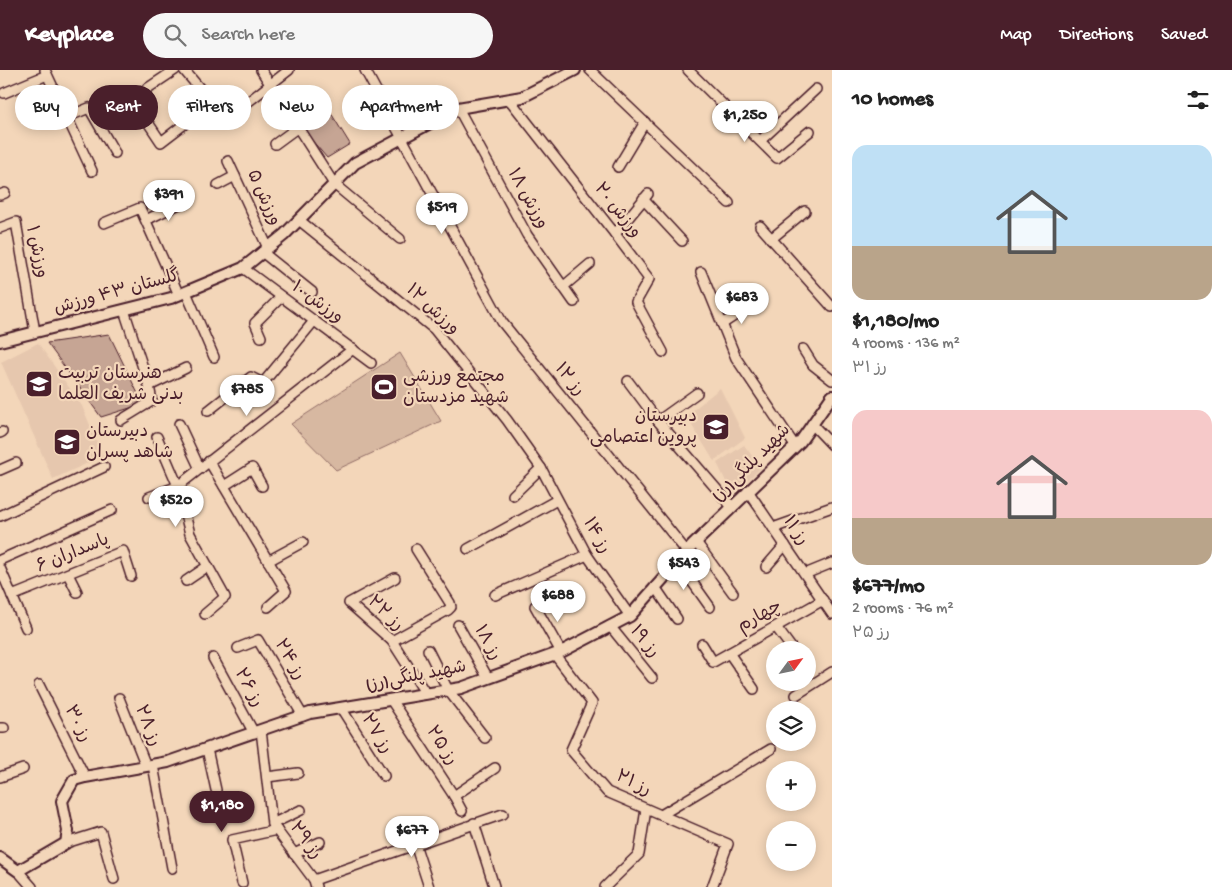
<!DOCTYPE html>
<meta charset="utf-8">
<style>
:root{--surface:#fff;--page:#f6f6f6;--text:#222;--muted:#767676;--accent:#4a1f2b}
body{margin:0;font-family:"Gochi Hand","Playpen Sans Arabic",sans-serif;background:var(--page);color:var(--text);height:100vh;display:flex;flex-direction:column;font-size:19px;white-space:nowrap}
*{box-sizing:border-box;margin:0}
p{font-size:16px;color:var(--muted)}
.icon{flex:none;width:28px;height:28px;fill:none;stroke:currentColor;stroke-width:2;stroke-linecap:round;stroke-linejoin:round}
.map{position:relative;flex:1;overflow:hidden}
.drawer{display:flex;flex-direction:column;background:var(--surface);width:400px}
.drawer>*{flex:none}
.guide{position:absolute;left:15px;top:15px;width:475px;height:45px;display:flex;gap:10px}
.needle{width:32px;rotate:57deg}
.controls{position:absolute;left:766px;top:571px;display:grid;gap:10px}
.controls a{display:grid;place-items:center;width:50px;height:50px;border-radius:50%;background:var(--surface);box-shadow:0 2px 12px #0003;font-size:25px}
.price{position:absolute;translate:-50% -42px;padding:0 11px;border-radius:18px;background:#fff;color:#222;font-size:16px;line-height:32px;filter:drop-shadow(0 1px 2px #0008)}
.price::after{content:'';position:absolute;left:50%;top:30px;width:15px;height:11px;margin-left:-8px;background:inherit;clip-path:polygon(0 0,100% 0,50% 100%)}
.price.current{background:var(--accent);color:#fff}
ul{padding:0;list-style:none}
li{display:grid;align-content:center;gap:10px;height:265px;padding:0 20px}
li span{display:grid;place-items:center;height:155px;border-radius:15px;color:#555}
li>.icon{margin-inline-start:auto}
span .icon{width:90px;height:90px;fill:#fffc;stroke-width:1}
li b{font-size:21px}
h2{display:flex;justify-content:space-between;align-items:center;height:60px;padding:0 20px;font-size:21px}
.tag{padding:0 18px;border-radius:22px;background:var(--surface);box-shadow:0 2px 12px #0003;font-size:18px;line-height:45px}
.tag.current{background:var(--accent);color:#fff}
header{display:flex;align-items:center;gap:30px;box-sizing:border-box;height:70px;padding:0 25px;background:var(--accent);color:#fff}
header strong{font-size:24px}
nav{display:flex;gap:28px;margin-inline-start:auto;font-size:18px}
.search{width:350px;height:45px;background:var(--page);display:flex;align-items:center;gap:12px;box-sizing:border-box;padding:0 18px;border-radius:28px;color:var(--muted);font-size:19px}
main{display:flex;flex:1;min-height:0}
.map>svg:first-child{display:block}
</style>
<header>
<strong>Keyplace</strong>
<div class="search"><svg class="icon" aria-label="search" viewBox="0 0 24 24"><circle cx="10" cy="10" r="6"/><path d="M15 15l6 6"/></svg>Search here</div>
<nav><a>Map</a><a>Directions</a><a>Saved</a></nav>
</header>
<main>
<div class="map">
<svg width="832" height="817" viewBox="0 0 832 817">
<rect width="100%" height="100%" fill="#f3d6b9"/>
<filter id="ink" filterUnits="userSpaceOnUse"><feTurbulence type="fractalNoise" baseFrequency=".02" numOctaves="2"/><feDisplacementMap in="SourceGraphic" scale="10" xChannelSelector="R" yChannelSelector="G"/><feConvolveMatrix kernelMatrix="1 2 1 2 8 2 1 2 1" color-interpolation-filters="sRGB"/></filter>
<g filter="url(#ink)">
<!-- built -->
<g fill="#e6c7ae">
<path d="M38 273 82 336 103 386 53 409 1 292Z"/>
<path d="M720 318 745 368 714 391 686 346Z"/>
<path d="M744 375 761 398 732 424 717 393Z"/>
</g>
<!-- green -->
<path fill="#d7b8a1" stroke="#906c66" d="M400 283 441 351 336 400 291 354Z"/>
<!-- building -->
<g fill="#c6a594" stroke="#4a1f2b">
<path d="M329 40 350 74 327 88 304 61Z"/>
<path d="M109 264 143 334 101 347 47 273Z"/>
</g>
<g fill="none" stroke-linecap="round" stroke-linejoin="round">
<!-- minor casing -->
<g stroke="#4a1f2b" stroke-width="12">
<g id="minor">
<path d="M45 0 92 101"/>
<path d="M261 0 334 114 400 169"/>
<path d="M365 0 502 252 687 482"/>
<path d="M590 0 729 133"/>
<path d="M688 0 777 88 810 61"/>
<path d="M4 23 47 5"/>
<path d="M133 28 175 0"/>
<path d="M509 29 615 164 649 209 636 232 663 282"/>
<path d="M244 35 289 0"/>
<path d="M458 38 527 165 574 232"/>
<path d="M67 47 89 38 115 83"/>
<path d="M149 54 161 72 212 33 184 0"/>
<path d="M760 71 816 19"/>
<path d="M275 74 320 41"/>
<path d="M228 91 268 178"/>
<path d="M618 97 645 52"/>
<path d="M218 115 235 106"/>
<path d="M0 125 5 123"/>
<path d="M643 129 682 171"/>
<path d="M146 150 183 132"/>
<path d="M299 150 434 259 507 350 541 398 587 485 630 546"/>
<path d="M104 153 140 138 179 225"/>
<path d="M760 156 832 237"/>
<path d="M0 158 16 152 35 262"/>
<path d="M615 164 648 124"/>
<path d="M771 169 805 141"/>
<path d="M262 182 312 222"/>
<path d="M243 198 371 293"/>
<path d="M701 202 736 288 795 376"/>
<path d="M564 216 590 194"/>
<path d="M186 222 214 287"/>
<path d="M722 254 748 237"/>
<path d="M261 267 255 253 281 227"/>
<path d="M803 279 813 295 832 310"/>
<path d="M628 311 658 351 732 437"/>
<path d="M149 316 186 298"/>
<path d="M208 341 251 307 263 313 314 251"/>
<path d="M121 350 152 331 149 316 124 240"/>
<path d="M658 351 697 323"/>
<path d="M179 354 200 399"/>
<path d="M812 354 832 375"/>
<path d="M0 363 2 362"/>
<path d="M157 367 178 416 190 464 225 527 205 544"/>
<path d="M209 391 286 521 268 537"/>
<path d="M0 400 16 393"/>
<path d="M224 416 252 398 262 416"/>
<path d="M748 421 832 544"/>
<path d="M513 425 541 398"/>
<path d="M149 427 178 416 353 279"/>
<path d="M0 446 104 397"/>
<path d="M773 458 832 437"/>
<path d="M696 472 733 523"/>
<path d="M468 479 557 430"/>
<path d="M0 490 112 440"/>
<path d="M268 491 303 472"/>
<path d="M678 492 710 537"/>
<path d="M766 497 785 475"/>
<path d="M0 498 26 558"/>
<path d="M68 504 77 522"/>
<path d="M805 504 832 493"/>
<path d="M395 508 349 533 392 571 426 624"/>
<path d="M186 511 208 496"/>
<path d="M655 517 677 549"/>
<path d="M495 525 587 485"/>
<path d="M12 526 123 481 131 506"/>
<path d="M535 536 561 582"/>
<path d="M458 555 488 608"/>
<path d="M610 556 652 608"/>
<path d="M776 557 793 580"/>
<path d="M392 571 448 540 451 537 450 533 416 479"/>
<path d="M702 574 713 592 823 530"/>
<path d="M238 578 258 570 303 646"/>
<path d="M428 580 448 620 485 668"/>
<path d="M729 583 754 619"/>
<path d="M555 585 592 633 571 680 607 722 728 774 712 817"/>
<path d="M213 588 254 663"/>
<path d="M39 615 85 707"/>
<path d="M796 625 832 602"/>
<path d="M119 628 146 696"/>
<path d="M391 630 454 726 462 741"/>
<path d="M341 638 384 706"/>
<path d="M0 658H4"/>
<path d="M261 660 272 754 314 810 316 817"/>
<path d="M207 679 216 720"/>
<path d="M153 695 172 798"/>
<path d="M0 707 23 699"/>
<path d="M267 707 298 703"/>
<path d="M454 726 495 698"/>
<path d="M661 745 771 679"/>
<path d="M474 753 494 816"/>
<path d="M272 754 301 740"/>
<path d="M66 773 101 762 114 809"/>
<path d="M415 774 429 817"/>
<path d="M294 784 320 772"/>
<path d="M18 801 32 817"/>
<path d="M314 810 503 744"/>
<path d="M242 813 232 770 277 760"/>
<path d="M605 817 639 784 646 739"/>
</g>
</g>
<!-- tertiary casing -->
<g stroke="#4a1f2b" stroke-width="14">
<g id="tertiary">
<path d="M0 271 171 228 243 198 284 165 355 93 458 38 522 27 575 0"/>
<path d="M0 788 18 801 66 773 68 761 62 731 74 710 85 707 168 692 310 643 461 618 561 582 630 546 693 475 800 372 832 326"/>
</g>
</g>
<!-- minor -->
<use href="#minor" stroke="#f3d6b9" stroke-width="9"/>
<!-- tertiary -->
<use href="#tertiary" stroke="#f3d6b9" stroke-width="10"/>
</g>
</g>
<!-- icons -->
<defs>
<g id="school-square" transform="scale(1.4375)"><rect x="-9" y="-9" width="18" height="18" rx="4" fill="#4a1f2b" stroke="#f3d6b9"/><path d="M0-5L7-2L0 1L-7-2ZM-4 1L0 2.5L4 1V4Q0 6-4 4Z" fill="#fff"/></g>
<g id="stadium-square" transform="scale(1.4375)"><rect x="-9" y="-9" width="18" height="18" rx="4" fill="#4a1f2b" stroke="#f3d6b9"/><path d="M0-5a6.5 5 0 1 0 0 10a6.5 5 0 1 0 0-10ZM-3.5-1.8h7v3.6h-7Z" fill="#fff"/></g>
</defs>
<g fill-rule="evenodd">
<use href="#school-square" x="39" y="314"/>
<use href="#stadium-square" x="384" y="317"/>
<use href="#school-square" x="716" y="357"/>
<use href="#school-square" x="67" y="372"/>
</g>
<g text-anchor="middle" dominant-baseline="central" stroke-width="4.5" stroke-linejoin="round" paint-order="stroke">
<!-- street labels -->
<g font-size="18" fill="#4a1f2b" stroke="#f3d6b9">
<text transform="translate(263 128) rotate(66)">ورزش ۵</text>
<text transform="translate(527 129) rotate(61)">ورزش ۱۸</text>
<text transform="translate(617 141) rotate(52)">ورزش ۲۰</text>
<text transform="translate(36 182) rotate(78)">ورزش ۱</text>
<text transform="translate(117 223) rotate(-15)">گلستان ۴۳ ورزش</text>
<text transform="translate(317 233) rotate(36)">ورزش ۱۰</text>
<text transform="translate(432 240) rotate(43)">ورزش ۱۲</text>
<text transform="translate(569 310) rotate(51)">رز ۱۲</text>
<text transform="translate(752 394) rotate(-45)">شهید پلنگی(رز)</text>
<text transform="translate(795 461) rotate(56)">رز ۱۱</text>
<text transform="translate(596 466) rotate(60)">رز ۱۴</text>
<text transform="translate(73 484) rotate(-22)">پاسداران ۶</text>
<text transform="translate(385 544) rotate(44)">رز ۲۲</text>
<text transform="translate(760 547) rotate(-29)">چهارم</text>
<text transform="translate(644 572) rotate(51)">رز ۱۹</text>
<text transform="translate(487 573) rotate(60)">رز ۱۸</text>
<text transform="translate(289 590) rotate(60)">رز ۲۴</text>
<text transform="translate(416 607) rotate(-11)">شهید پلنگی(رز)</text>
<text transform="translate(248 618) rotate(61)">رز ۲۶</text>
<text transform="translate(77 654) rotate(63)">رز ۳۰</text>
<text transform="translate(147 656) rotate(68)">رز ۲۸</text>
<text transform="translate(376 664) rotate(58)">رز ۲۷</text>
<text transform="translate(441 676) rotate(57)">رز ۲۵</text>
<text transform="translate(633 714) rotate(27)">رز ۲۱</text>
<text transform="translate(305 771) rotate(53)">رز ۲۹</text>
</g>
<!-- poi labels -->
<g font-size="18" fill="#4a1f2b" stroke="#f3d6b9" text-anchor="start">
<text x="58" y="304">هنرستان تربیت<tspan x="58" dy="21">بدنی شریف العلما</tspan></text>
<text x="403" y="307">مجتمع ورزشی<tspan x="403" dy="21">شهید مزدستان</tspan></text>
<text x="697" y="347" text-anchor="end">دبیرستان<tspan x="697" dy="21">پروین اعتصامی</tspan></text>
<text x="86" y="362">دبیرستان<tspan x="86" dy="21">شاهد پسران</tspan></text>
</g>
</g>
</svg>
<div class="controls">
<a><svg class="needle" viewBox="-14 -14 28 28"><path d="M0-13l5 13h-10z" fill="#e53935"/><path d="M0 13l5-13h-10z" fill="#767676"/></svg></a>
<a><svg class="icon" aria-label="layers" viewBox="0 0 24 24"><path d="M12 4l9 5-9 5-9-5zM3 14l9 5 9-5"/></svg></a>
<a>+</a>
<a>−</a>
</div>
<b class="price" style="left:745px;top:73px">$1,250</b>
<b class="price" style="left:169px;top:152px">$391</b>
<b class="price" style="left:442px;top:165px">$519</b>
<b class="price" style="left:742px;top:255px">$683</b>
<b class="price" style="left:247px;top:347px">$785</b>
<b class="price" style="left:176px;top:458px">$520</b>
<b class="price" style="left:684px;top:521px">$543</b>
<b class="price" style="left:558px;top:553px">$688</b>
<b class="price current" style="left:222px;top:763px">$1,180</b>
<b class="price" style="left:412px;top:788px">$677</b>
<div class="guide">
<a class="tag">Buy</a>
<a class="tag current">Rent</a>
<a class="tag">Filters</a>
<a class="tag">New</a>
<a class="tag">Apartment</a>
</div>
</div>
<section class="drawer">
<h2>10 homes<svg class="icon" aria-label="filters" viewBox="0 0 24 24"><path d="M4 7h16M4 17h16"/><circle cx="9" cy="7" r="2"/><circle cx="15" cy="17" r="2"/></svg></h2>
<ul>
<li><span style="background:linear-gradient(#bfe0f5 65%,#b9a48a 0)"><svg class="icon" aria-label="home" viewBox="0 0 24 24"><path d="M3 11l9-7 9 7M6 9v11h12V9"/></svg></span><div><b>$1,180/mo</b><p>4 rooms · 136 m²</p><p>رز ۳۱</p></div></li>
<li><span style="background:linear-gradient(#f6c9c9 70%,#b9a48a 0)"><svg class="icon" aria-label="home" viewBox="0 0 24 24"><path d="M3 11l9-7 9 7M6 9v11h12V9"/></svg></span><div><b>$677/mo</b><p>2 rooms · 76 m²</p><p>رز ۲۵</p></div></li>
</ul>
</section>
</main>
